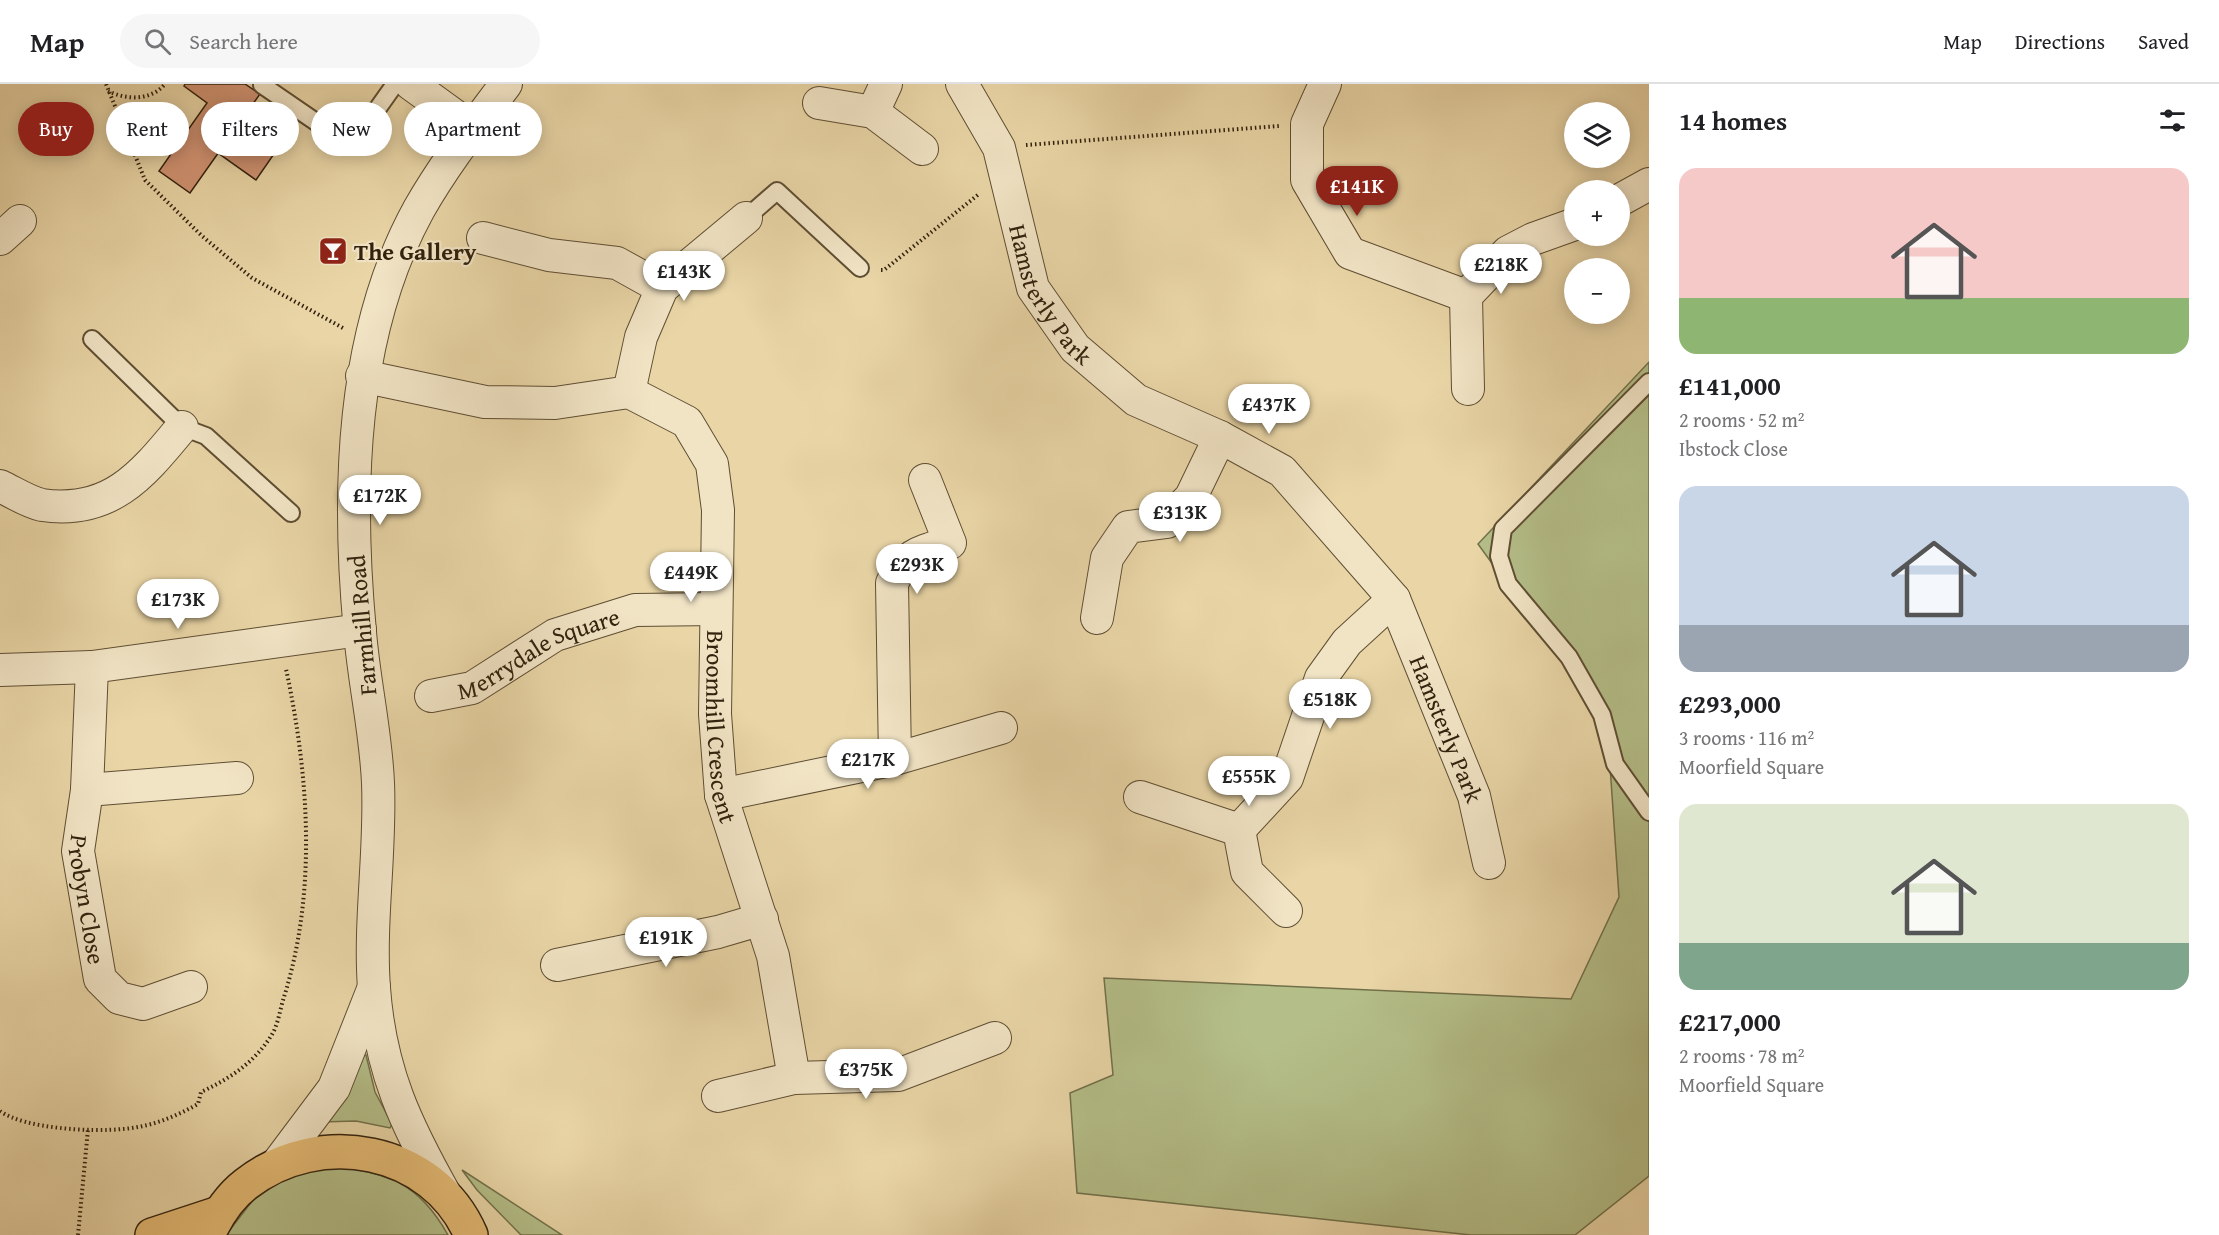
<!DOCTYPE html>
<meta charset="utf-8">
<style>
:root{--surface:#fff;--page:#f6f6f6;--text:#202124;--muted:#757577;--line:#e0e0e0;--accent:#8f2418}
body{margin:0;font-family:"Gentium Book Plus",serif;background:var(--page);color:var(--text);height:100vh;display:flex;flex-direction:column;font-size:22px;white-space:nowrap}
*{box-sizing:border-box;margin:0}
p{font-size:20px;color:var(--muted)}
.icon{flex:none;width:33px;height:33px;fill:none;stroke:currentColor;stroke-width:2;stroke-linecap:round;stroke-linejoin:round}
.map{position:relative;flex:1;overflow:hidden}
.details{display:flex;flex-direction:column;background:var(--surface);width:570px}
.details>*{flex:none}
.hud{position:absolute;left:18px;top:18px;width:570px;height:54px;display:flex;gap:12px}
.controls{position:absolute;left:1564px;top:18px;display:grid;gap:12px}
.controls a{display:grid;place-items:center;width:66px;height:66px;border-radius:50%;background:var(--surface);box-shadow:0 3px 15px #0003;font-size:30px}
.price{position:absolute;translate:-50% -51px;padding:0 14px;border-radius:21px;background:#fff;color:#222;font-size:20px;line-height:39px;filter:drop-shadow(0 2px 3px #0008)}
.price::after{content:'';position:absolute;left:50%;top:36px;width:18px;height:14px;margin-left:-9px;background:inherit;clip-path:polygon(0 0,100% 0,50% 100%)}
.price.on{background:var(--accent);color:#fff}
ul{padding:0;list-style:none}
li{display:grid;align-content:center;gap:12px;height:318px;padding:0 30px}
li span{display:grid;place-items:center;height:186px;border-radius:18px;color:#555}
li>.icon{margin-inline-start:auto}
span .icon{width:108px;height:108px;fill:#fffc;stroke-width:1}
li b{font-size:26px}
h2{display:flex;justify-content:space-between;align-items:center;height:72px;padding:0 30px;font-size:26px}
.tag{padding:0 21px;border-radius:27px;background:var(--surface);box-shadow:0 3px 15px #0003;font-size:21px;line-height:54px}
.tag.on{background:var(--accent);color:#fff}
header{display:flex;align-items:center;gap:36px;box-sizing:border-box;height:84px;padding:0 30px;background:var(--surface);border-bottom:2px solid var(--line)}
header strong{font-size:28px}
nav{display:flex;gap:33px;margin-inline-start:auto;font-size:21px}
.search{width:420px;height:54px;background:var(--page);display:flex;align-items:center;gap:15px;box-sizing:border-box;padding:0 21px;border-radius:33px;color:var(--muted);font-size:22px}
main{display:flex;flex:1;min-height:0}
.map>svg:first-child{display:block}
</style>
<header>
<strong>Map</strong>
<div class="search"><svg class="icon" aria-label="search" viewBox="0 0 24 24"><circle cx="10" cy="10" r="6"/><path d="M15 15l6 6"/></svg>Search here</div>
<nav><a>Map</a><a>Directions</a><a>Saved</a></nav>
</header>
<main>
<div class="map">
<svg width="1649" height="1151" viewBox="0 0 1649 1151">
<rect width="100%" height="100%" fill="#e9d5a6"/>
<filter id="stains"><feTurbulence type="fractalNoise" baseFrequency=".00333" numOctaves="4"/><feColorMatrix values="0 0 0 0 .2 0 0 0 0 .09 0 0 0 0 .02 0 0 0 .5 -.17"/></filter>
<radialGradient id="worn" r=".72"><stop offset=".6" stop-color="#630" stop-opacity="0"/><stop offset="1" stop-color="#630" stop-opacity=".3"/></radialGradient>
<!-- green -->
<g fill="#b4be88" stroke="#72704a" stroke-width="1.5">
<path d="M1649 278V1092L1575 1151H1471L1077 1109 1070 1009 1113 991 1104 894 1571 915 1619 813 1607 638 1478 460Z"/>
<path d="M359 971H366L375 1008 392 1040 390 1044 356 1037 322 1038Z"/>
<path d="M331 1082C388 1088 419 1099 448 1151H226L253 1116 289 1092Z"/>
<path d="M462 1086 562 1151H521L477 1106Z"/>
</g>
<!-- building -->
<g fill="#d09272" stroke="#31210d" stroke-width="1.5">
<path d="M185 0H245L260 10 190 109 159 87 207 19 184 2Z"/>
<path d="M237 41 276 67 256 96 218 69Z"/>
</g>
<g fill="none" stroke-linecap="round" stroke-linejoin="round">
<!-- lane casing -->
<g stroke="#5f4e33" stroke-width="20">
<g id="lane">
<path d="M262 1 351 62 395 0"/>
<path d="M746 134 777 107 860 184"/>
<path d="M92 255 182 343 206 352 291 429"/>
<path d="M1649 298 1503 445 1499 472 1508 500 1569 573 1602 631 1615 680 1649 728"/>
</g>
</g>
<!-- street casing -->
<g stroke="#5f4e33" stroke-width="34">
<g id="street">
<path d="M411 0 473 45"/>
<path id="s1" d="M962 0 999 64 1033 204 1075 264 1136 316 1220 353 1282 387 1394 515 1474 712 1489 779"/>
<path d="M1325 0 1307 40V96L1350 169 1466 212"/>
<path d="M819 19 873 28 922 65"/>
<path d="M873 28 886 0"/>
<path d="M1620 116 1649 100"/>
<path d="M483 154 549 171 617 179 662 204"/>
<path d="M0 155 20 137"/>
<path id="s2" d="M362 292 485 318 555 319 629 308 687 338 712 380 718 426 715 630 721 711 773 872 794 994"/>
<path d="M1468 305 1466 212 1508 168 1533 155 1575 140"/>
<path d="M629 308 641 253 662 204 746 134"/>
<path d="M0 402C13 408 28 418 42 421 111 431 143 390 182 343"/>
<path d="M1097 534 1107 474 1128 443 1167 438 1191 413 1220 353"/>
<path id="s3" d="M92 583 87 706 78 767 100 895 119 914 143 920 191 903"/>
<path d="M0 586 92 583 360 546"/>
<path id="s4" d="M431 612 472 604 555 551 635 526 716 525"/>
<path d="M895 675 892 499C907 469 919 468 950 459L925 396"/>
<path d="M87 706 237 694"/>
<path d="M721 711 895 675 1001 644"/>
<path d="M1140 713 1239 746 1247 788 1286 827"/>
<path d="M1239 746 1287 694 1321 594 1347 558 1394 515"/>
<path d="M557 881 718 848 762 835"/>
<path d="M718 1012 794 994 898 991 995 954"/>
<path d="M277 1080 334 1004 374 903"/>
<path d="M446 1112C406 1041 380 987 374 904 369 838 381 766 378 699 376 649 364 598 360 548 347 409 350 250 419 125 444 81 476 40 506 0"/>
</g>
</g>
<!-- primary casing -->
<g stroke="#31210d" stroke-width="36">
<g id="primary">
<path d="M152 1151 219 1129"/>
<path d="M208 1151C217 1132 229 1113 246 1100 319 1043 433 1063 471 1151"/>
</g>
</g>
<!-- path -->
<g stroke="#31210d" stroke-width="4" stroke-dasharray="1.5 3" stroke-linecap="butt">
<path d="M106 0 145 96 202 152 252 194 343 244"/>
<path d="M108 7C126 16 151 17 165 0"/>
<path d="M1026 61 1279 42"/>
<path d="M881 186H884L979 110"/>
<path d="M0 1027C25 1045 92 1048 123 1045 150 1043 175 1033 198 1020L201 1008C229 995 254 979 271 952 278 942 280 925 284 913 317 808 309 692 286 585"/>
<path d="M78 1151 88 1045"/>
</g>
<!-- lane -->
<use href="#lane" stroke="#f1e4c5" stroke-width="16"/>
<!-- street -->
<use href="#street" stroke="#f1e4c5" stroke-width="32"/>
<!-- primary -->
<use href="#primary" stroke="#e4ba73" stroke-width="33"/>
</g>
<!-- icons -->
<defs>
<g id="bar-square" transform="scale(1.5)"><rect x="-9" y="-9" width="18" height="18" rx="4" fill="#8f2418" stroke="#f1e4c5"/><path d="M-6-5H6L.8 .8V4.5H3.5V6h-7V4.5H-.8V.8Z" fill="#fff"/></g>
</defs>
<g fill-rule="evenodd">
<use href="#bar-square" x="333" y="167"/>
</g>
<g text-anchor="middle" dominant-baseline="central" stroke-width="4.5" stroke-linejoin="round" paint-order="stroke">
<!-- poi labels -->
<g font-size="24" font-weight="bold" fill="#31210d" stroke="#f1e4c5" text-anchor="start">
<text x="354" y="167">The Gallery</text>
</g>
<!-- street labels -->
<g font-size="24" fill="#31210d" stroke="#f1e4c5">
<text stroke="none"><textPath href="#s1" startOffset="231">Hamsterly Park</textPath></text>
<text transform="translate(362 541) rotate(-95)">Farmhill Road</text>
<text stroke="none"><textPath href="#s4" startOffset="117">Merrydale Square</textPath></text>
<text stroke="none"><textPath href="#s2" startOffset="648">Broomhill Crescent</textPath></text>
<text stroke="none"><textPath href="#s1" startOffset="844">Hamsterly Park</textPath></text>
<text stroke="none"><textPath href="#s3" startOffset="234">Probyn Close</textPath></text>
</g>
</g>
<rect width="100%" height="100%" filter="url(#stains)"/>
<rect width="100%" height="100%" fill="url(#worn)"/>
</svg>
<div class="controls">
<a><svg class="icon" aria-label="layers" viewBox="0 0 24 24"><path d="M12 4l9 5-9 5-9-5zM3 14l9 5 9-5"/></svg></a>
<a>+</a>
<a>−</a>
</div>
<b class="price on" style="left:1357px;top:133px">£141K</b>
<b class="price" style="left:1501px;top:211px">£218K</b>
<b class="price" style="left:684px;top:218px">£143K</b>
<b class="price" style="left:1269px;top:351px">£437K</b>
<b class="price" style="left:380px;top:442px">£172K</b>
<b class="price" style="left:1180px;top:459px">£313K</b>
<b class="price" style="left:917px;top:511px">£293K</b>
<b class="price" style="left:691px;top:519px">£449K</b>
<b class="price" style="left:178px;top:546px">£173K</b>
<b class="price" style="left:1330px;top:646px">£518K</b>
<b class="price" style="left:868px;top:706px">£217K</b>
<b class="price" style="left:1249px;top:723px">£555K</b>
<b class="price" style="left:666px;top:884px">£191K</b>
<b class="price" style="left:866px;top:1016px">£375K</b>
<div class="hud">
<a class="tag on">Buy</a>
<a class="tag">Rent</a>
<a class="tag">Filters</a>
<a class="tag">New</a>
<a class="tag">Apartment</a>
</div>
</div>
<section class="details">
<h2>14 homes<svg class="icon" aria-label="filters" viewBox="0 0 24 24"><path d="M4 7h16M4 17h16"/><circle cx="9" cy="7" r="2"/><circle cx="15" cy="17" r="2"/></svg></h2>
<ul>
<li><span style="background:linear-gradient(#f6c9c9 70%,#8fb573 0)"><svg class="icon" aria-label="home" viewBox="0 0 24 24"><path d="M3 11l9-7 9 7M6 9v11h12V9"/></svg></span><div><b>£141,000</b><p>2 rooms · 52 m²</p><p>Ibstock Close</p></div></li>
<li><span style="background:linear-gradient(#c9d6e8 75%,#9aa5b1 0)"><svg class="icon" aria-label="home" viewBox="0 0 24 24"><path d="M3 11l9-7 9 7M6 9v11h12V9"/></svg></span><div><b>£293,000</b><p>3 rooms · 116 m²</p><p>Moorfield Square</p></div></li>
<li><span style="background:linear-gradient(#dfe7d0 75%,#7fa58c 0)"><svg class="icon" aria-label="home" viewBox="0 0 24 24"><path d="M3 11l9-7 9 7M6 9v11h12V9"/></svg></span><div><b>£217,000</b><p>2 rooms · 78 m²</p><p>Moorfield Square</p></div></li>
</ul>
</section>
</main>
